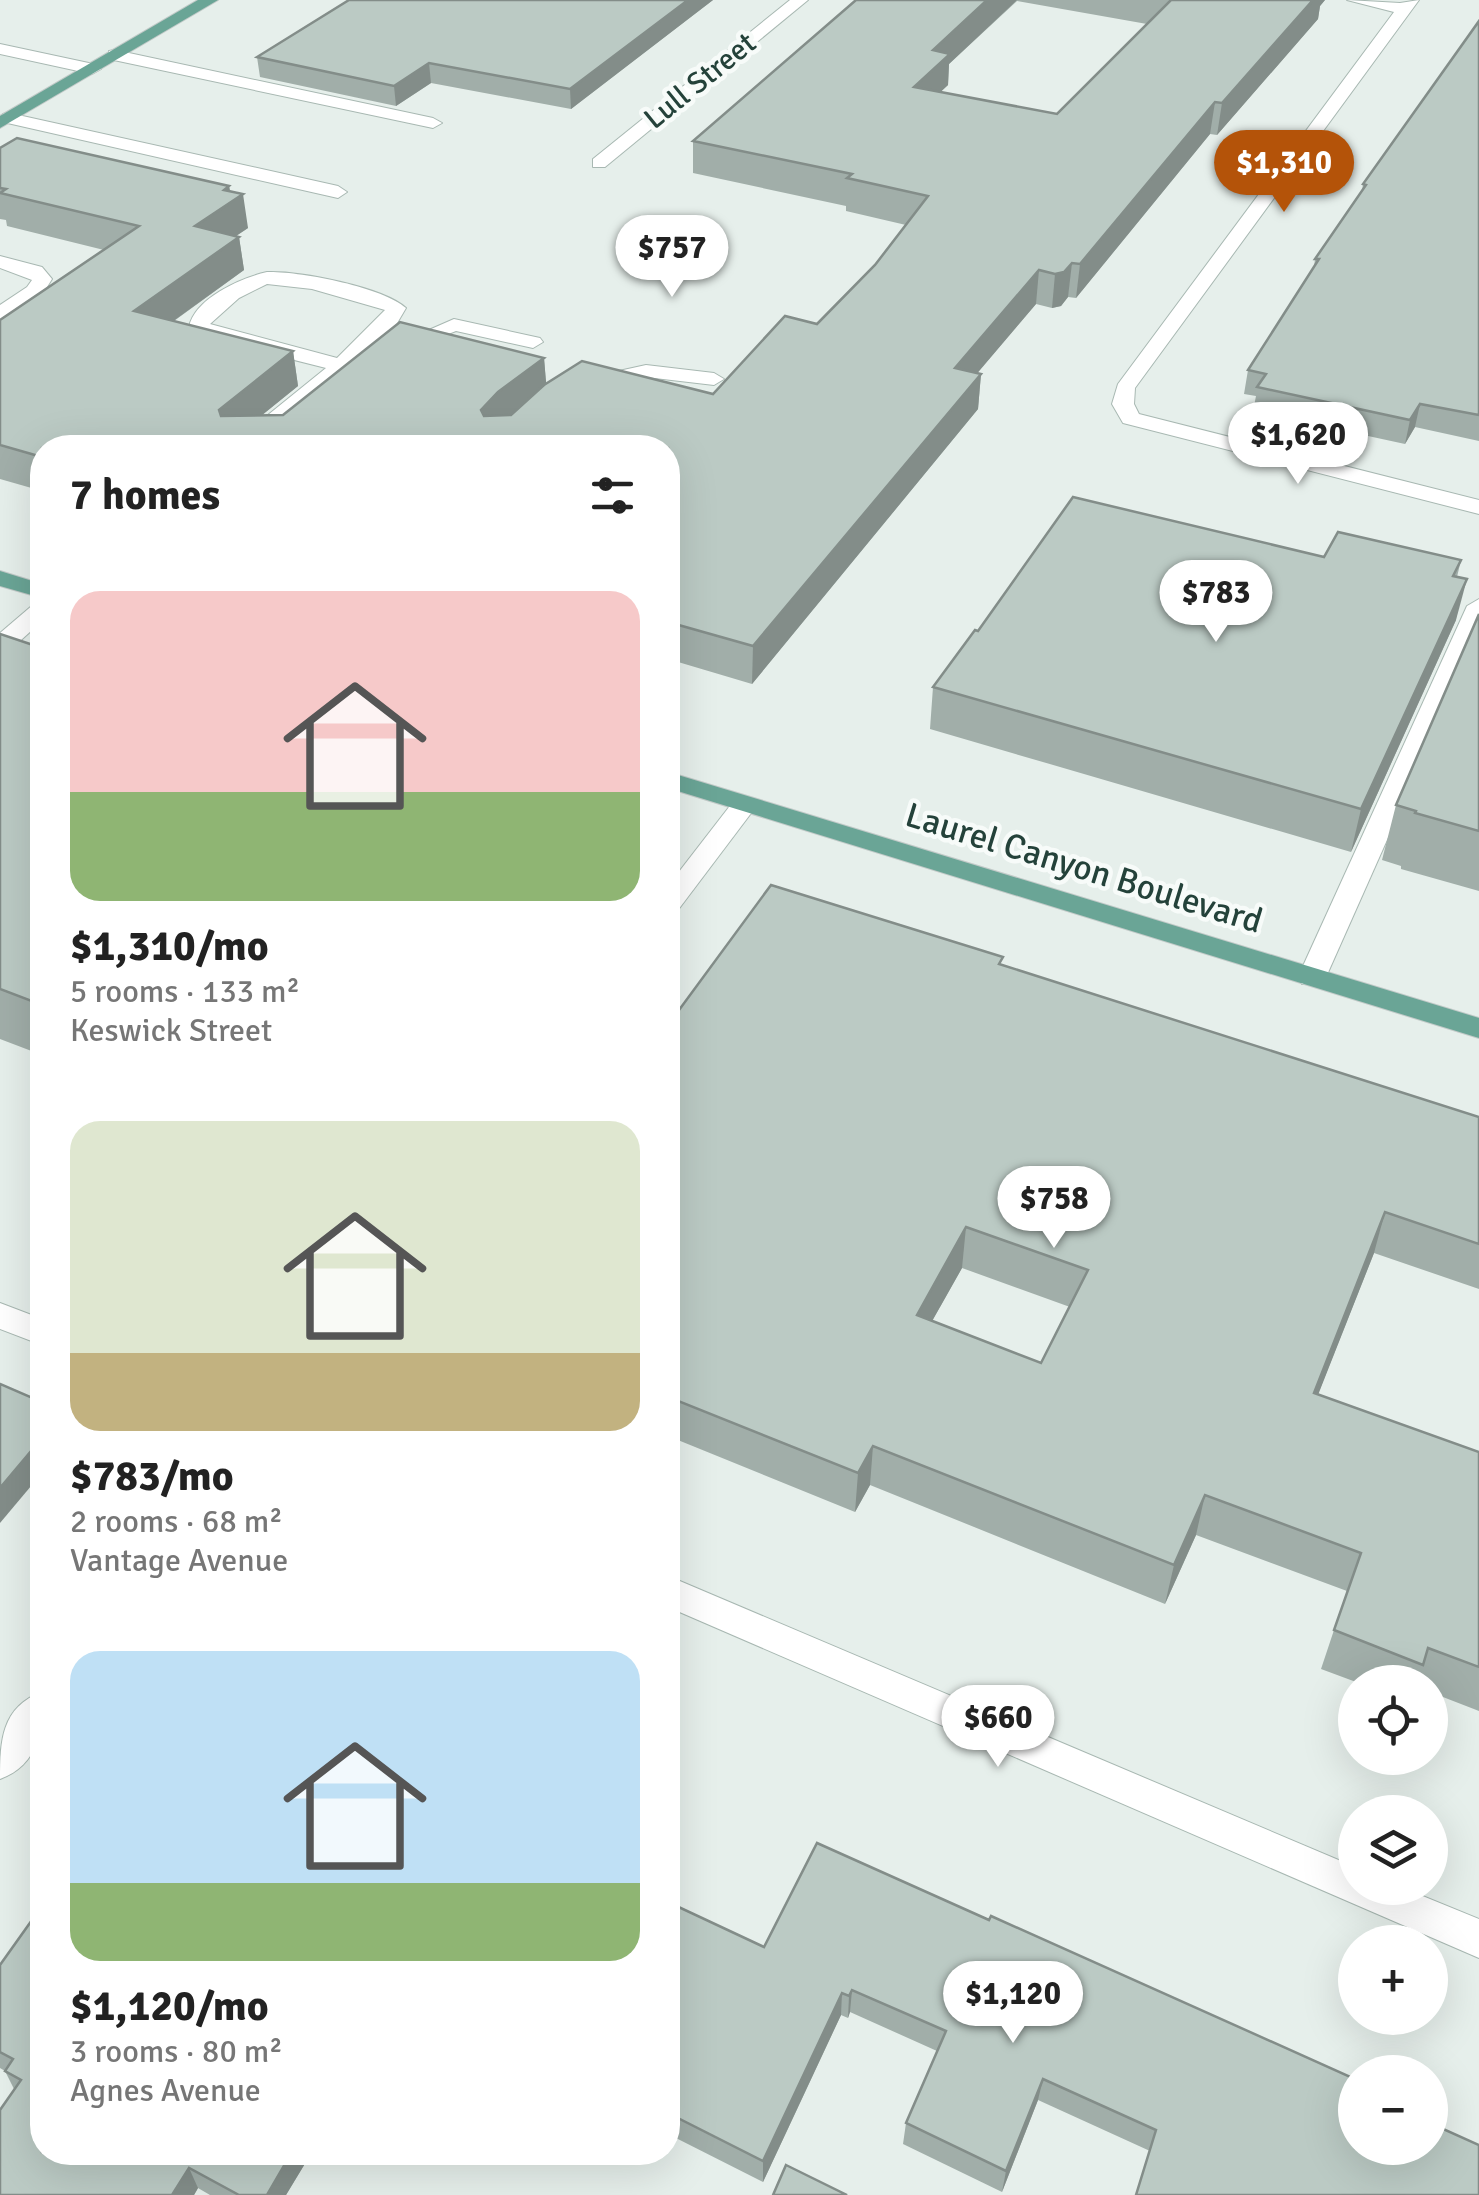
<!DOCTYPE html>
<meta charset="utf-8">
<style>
:root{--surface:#fff;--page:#f6f6f6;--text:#222;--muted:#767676;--accent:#b45309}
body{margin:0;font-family:Signika,sans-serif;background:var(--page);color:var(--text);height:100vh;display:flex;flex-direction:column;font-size:38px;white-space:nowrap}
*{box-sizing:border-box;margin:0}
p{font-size:32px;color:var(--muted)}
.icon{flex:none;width:55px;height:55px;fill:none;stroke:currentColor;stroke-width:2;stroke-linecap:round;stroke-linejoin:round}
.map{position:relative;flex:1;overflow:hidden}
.side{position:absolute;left:30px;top:435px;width:650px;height:1730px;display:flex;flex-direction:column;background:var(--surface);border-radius:40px;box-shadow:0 10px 40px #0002}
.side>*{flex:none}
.controls{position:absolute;left:1338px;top:1665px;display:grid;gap:20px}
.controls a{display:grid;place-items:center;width:110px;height:110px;border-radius:50%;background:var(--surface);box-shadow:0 10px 40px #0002;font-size:50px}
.price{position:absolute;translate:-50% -85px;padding:0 22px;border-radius:35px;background:#fff;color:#222;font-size:32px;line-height:65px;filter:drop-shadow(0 2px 5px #0008)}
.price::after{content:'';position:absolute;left:50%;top:60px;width:30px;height:22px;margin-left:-15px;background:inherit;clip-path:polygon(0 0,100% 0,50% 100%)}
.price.on{background:var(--accent);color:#fff}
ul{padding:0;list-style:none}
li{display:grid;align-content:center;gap:20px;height:530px;padding:0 40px}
li span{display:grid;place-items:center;height:310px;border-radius:30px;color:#555}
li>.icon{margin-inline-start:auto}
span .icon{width:180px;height:180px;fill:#fffc;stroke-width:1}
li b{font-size:42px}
h2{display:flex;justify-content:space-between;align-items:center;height:120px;padding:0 40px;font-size:42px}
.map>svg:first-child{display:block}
</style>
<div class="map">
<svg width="1479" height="2195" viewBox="0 0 1479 2195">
<rect width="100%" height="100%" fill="#e6efeb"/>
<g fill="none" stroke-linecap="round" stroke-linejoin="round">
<!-- minor casing -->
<g stroke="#a8b8b2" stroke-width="2">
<g id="minor">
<path d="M790 0H808L605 167H593V159Z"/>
<path d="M1347 0 1400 3 1419 0 1135 388 1134 404 1139 414 1479 500V514L1123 423 1112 404 1118 384 1394 12Z"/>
<path d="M0 44 98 65 101 69 92 74 0 54Z"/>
<path d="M115 50 433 118 442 123 433 128 109 59V51Z"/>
<path d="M9 113 338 186 347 192 338 198 3 122V114Z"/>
<path d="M0 256 42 267 52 279 42 295 0 320V305L27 287 32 280 0 268Z"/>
<path d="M267 272C299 271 383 287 406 308L396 325 358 362 252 448H227L326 368 207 338 189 327C195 298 241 278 267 272ZM267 284 312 289 385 310 337 358 210 324 239 298Z"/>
<path d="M454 319 540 338 543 342 533 348 456 331 400 353 390 347Z"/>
<path d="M646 365 714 373 724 379 714 385 646 377 594 388 584 382 587 378Z"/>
<path d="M1479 599V633L1326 977 1322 984H1302L1298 977 1467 606Z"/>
<path d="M42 602V621L9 651 0 653V633L34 604Z"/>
<path d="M745 796 758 804 678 910 668 913V886L736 798Z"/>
<path d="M0 1303 42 1319V1345L0 1329Z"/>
<path d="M668 1576 1355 1867V1888H1403L1479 1919V1958L668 1607Z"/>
<path d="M42 1692C44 1728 39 1765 0 1779 0 1742 1 1707 42 1692Z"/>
</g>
</g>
<!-- major casing -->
<g stroke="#c2cac8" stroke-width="2">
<g id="major">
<path d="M198 0H218L0 128V116Z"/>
<path d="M0 571 42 584V598L0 586Z"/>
<path d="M668 772 1479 1018V1038L668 788Z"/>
</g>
</g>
<!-- minor -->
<use href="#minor" fill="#fff" fill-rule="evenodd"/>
<!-- major -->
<use href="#major" fill="#6aa596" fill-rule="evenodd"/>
</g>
<!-- wall -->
<g fill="#a1aea9" fill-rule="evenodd">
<path d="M349 0H713L571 109 431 83 396 106 260 77 257 57Z"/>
<path d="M856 0H1325L1320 6 1318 19 1217 135 1210 134 1076 298 1068 297 1061 306 1052 308 1036 304 977 373 981 374 978 409 752 684 668 659V448H42V491L0 479V320L104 250 7 226 6 220 0 219V148L229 186 230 191 248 228 236 236 239 237 244 270 174 321 293 351 298 386 261 416 283 415 544 358 546 384 713 394 817 324 875 265 906 225 846 211V206L693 173V141ZM1017 1 1147 24 1057 114 940 92 948 85 949 64Z"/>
<path d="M1479 21V441L1415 427 1405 444 1253 411 1256 396 1244 394 1248 370 1314 267 1315 259 1362 191 1363 184Z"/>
<path d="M1324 557 1461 560 1457 577 1456 620 1351 852 930 729 933 687 978 631Z"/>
<path d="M1479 614V891L1401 869V866L1382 860 1396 805Z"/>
<path d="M0 634 42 648V1055L0 1039Z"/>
<path d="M1003 965 1479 1117V1289L1374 1253 1318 1394 1479 1452V1711L1430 1692V1682H1356L1321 1669 1347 1591 1196 1535 1165 1604 870 1485 855 1512 668 1436V1025ZM962 1268 1070 1307 1041 1363 932 1321Z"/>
<path d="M668 1902 764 1947 989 1920 1355 2079 1150 2151 1038 2100 1002 2192 903 2144 906 2123 937 2051 850 2012 848 2018 841 2015 763 2182 668 2134Z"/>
<path d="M0 1965 42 2152H312L286 2195H210L198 2188 194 2195H0L14 2089 5 2071 0 2068Z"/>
</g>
<!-- shaded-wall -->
<g fill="#838d89">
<path d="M688 0H713L571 109 570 89Z"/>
<path d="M987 0H1017L949 64 948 85 912 119 914 87 933 50Z"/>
<path d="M1313 0H1325L1320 6 1318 19 1217 135 1222 103Z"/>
<path d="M429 63 431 83 396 106 394 86Z"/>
<path d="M1215 102 1210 134 1076 298 1080 264Z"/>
<path d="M229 186 232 202 243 194 248 228 200 260 195 226 224 190Z"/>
<path d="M239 237 244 270 140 345 134 311Z"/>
<path d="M1072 263 1068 297 1061 306 1052 308 1055 274Z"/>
<path d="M1039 270 1036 304 952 403 955 368Z"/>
<path d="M293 351 298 386 225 445 219 410Z"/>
<path d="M544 358 547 393 484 446 481 410 498 392Z"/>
<path d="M981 374 978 409 752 684 753 646Z"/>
<path d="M1420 404 1415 427 1405 444 1410 420Z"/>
<path d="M1467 579 1456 620 1351 852 1361 809Z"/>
<path d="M1385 1212 1374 1253 1303 1433 1314 1393Z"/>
<path d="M966 1227 962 1268 913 1355 917 1315Z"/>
<path d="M42 1438V1473L0 1523V1488Z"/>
<path d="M873 1446 870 1485 855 1512 858 1473Z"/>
<path d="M1205 1495 1196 1535 1165 1604 1174 1565Z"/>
<path d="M852 1990 850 2012 848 2018 849 1996Z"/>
<path d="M842 1993 841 2015 763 2182V2161Z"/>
<path d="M1043 2079 1038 2100 1002 2192 1006 2171Z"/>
<path d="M292 2152H312L286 2195H267Z"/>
<path d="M189 2168 198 2188 194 2195H172Z"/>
</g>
<!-- building -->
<g fill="#bbcac4" stroke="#838d89" stroke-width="2.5" fill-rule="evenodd">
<path d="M349 0H688L570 89 429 63 394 86 257 57Z"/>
<path d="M856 0H987L933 50 950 54 914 87 1057 114 1171 0H1313L1222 103 1215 102 1080 264 1072 263 1064 272 1055 274 1039 270 955 368 981 374 753 646 668 622V448H42V457L0 445V320L139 226 0 193 6 189 0 188V148L17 138 229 186 224 190 243 194 195 226 239 237 134 311 293 351 219 410 221 416 283 415 400 322 544 358 498 392 481 410 484 416 511 415 544 385 582 361 713 394 785 316 817 324 875 265 928 196 847 178 852 174 693 141Z"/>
<path d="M1479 21V415L1420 404 1410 420 1257 387 1266 374 1248 370 1319 259H1315L1366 185 1363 184Z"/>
<path d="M1073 497 1324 557 1338 532 1461 560 1453 576 1467 579 1361 809 933 687 975 630 978 631Z"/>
<path d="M1479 614V831L1415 813 1416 811 1396 805Z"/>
<path d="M0 634 42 648V1005L0 989Z"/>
<path d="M771 885 1003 957 999 964 1479 1117V1244L1385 1212 1314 1393 1479 1452V1667L1428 1648 1423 1665 1334 1630 1361 1553 1205 1495 1174 1565 873 1446 858 1473 668 1397V1025ZM966 1227 1088 1270 1041 1363 917 1315Z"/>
<path d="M0 1384 42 1402V1438L0 1488Z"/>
<path d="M817 1843 989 1920 991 1916 1355 2079V2148H1430V2113L1434 2114 1432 2124 1479 2145V2195H1136L1156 2130 1043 2079 1006 2171 906 2123 946 2031 852 1990 849 1996 842 1993 763 2161 668 2113V1902L764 1947Z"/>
<path d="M42 1906V2152H292L267 2195H239L189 2168 172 2195H0V2110L21 2080 5 2071 13 2059 0 2052V1965Z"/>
<path d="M786 2165 847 2195H773Z"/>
</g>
<g text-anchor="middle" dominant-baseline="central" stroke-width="9" stroke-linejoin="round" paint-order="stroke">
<!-- far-street labels -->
<g font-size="30" fill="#24423a" stroke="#f7fbf9">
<text transform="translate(700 81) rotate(-39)">Lull Street</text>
</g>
<!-- street labels -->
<g font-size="35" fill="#24423a" stroke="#f7fbf9">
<text transform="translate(1084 868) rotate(17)">Laurel Canyon Boulevard</text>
</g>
</g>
</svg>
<div class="controls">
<a><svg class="icon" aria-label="locate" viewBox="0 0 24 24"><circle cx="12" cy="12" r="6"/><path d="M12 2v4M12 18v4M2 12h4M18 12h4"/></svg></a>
<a><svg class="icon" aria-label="layers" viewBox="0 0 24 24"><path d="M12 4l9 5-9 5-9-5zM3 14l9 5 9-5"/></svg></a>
<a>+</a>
<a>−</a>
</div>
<b class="price on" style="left:1284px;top:215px">$1,310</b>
<b class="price" style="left:672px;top:300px">$757</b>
<b class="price" style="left:1298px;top:487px">$1,620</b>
<b class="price" style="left:1216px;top:645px">$783</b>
<b class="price" style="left:1054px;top:1251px">$758</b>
<b class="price" style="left:998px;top:1770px">$660</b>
<b class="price" style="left:1013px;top:2046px">$1,120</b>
<section class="side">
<h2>7 homes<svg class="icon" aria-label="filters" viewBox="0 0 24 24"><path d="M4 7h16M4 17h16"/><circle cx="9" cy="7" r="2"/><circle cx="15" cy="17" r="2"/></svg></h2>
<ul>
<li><span style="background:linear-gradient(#f6c9c9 65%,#8fb573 0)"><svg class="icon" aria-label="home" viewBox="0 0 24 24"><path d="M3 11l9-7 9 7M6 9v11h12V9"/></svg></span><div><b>$1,310/mo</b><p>5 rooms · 133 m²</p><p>Keswick Street</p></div></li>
<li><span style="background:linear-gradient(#dfe7d0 75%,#c2b280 0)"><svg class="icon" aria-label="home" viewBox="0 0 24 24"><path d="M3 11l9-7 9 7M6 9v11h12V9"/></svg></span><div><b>$783/mo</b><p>2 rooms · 68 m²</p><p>Vantage Avenue</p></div></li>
<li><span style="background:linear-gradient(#bfe0f5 75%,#8fb573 0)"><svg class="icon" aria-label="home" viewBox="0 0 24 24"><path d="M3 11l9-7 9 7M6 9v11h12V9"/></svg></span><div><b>$1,120/mo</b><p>3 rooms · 80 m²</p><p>Agnes Avenue</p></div></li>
</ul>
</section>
</div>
